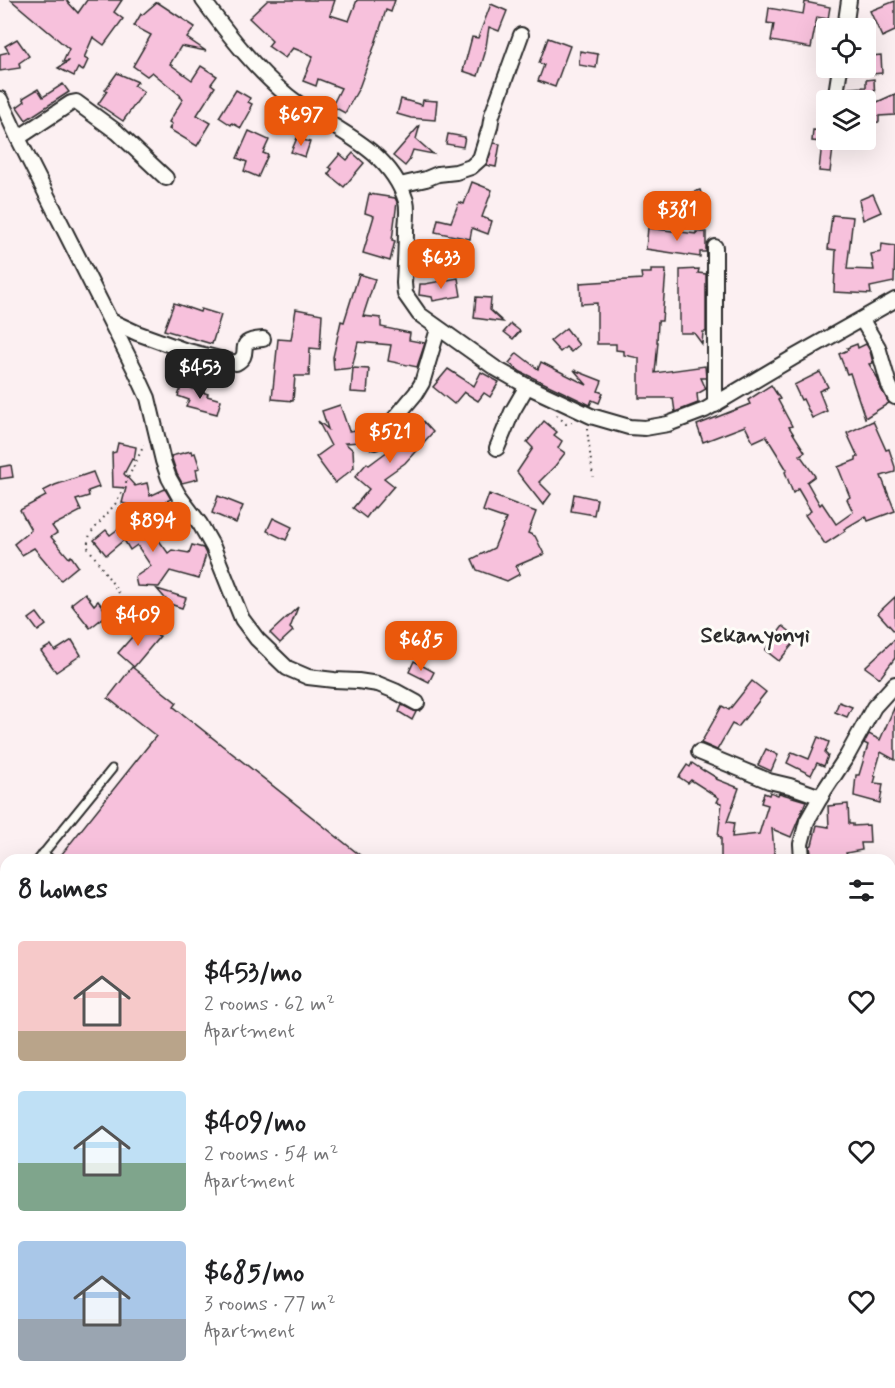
<!DOCTYPE html>
<meta charset="utf-8">
<style>
:root{--surface:#fff;--page:#f2f2f2;--text:#202124;--muted:#757577;--accent:#ea580c}
body{margin:0;font-family:Mynerve,sans-serif;background:var(--page);color:var(--text);height:100vh;display:flex;flex-direction:column;font-size:22px;white-space:nowrap}
*{box-sizing:border-box;margin:0}
p{font-size:20px;color:var(--muted)}
.icon{flex:none;width:33px;height:33px;fill:none;stroke:currentColor;stroke-width:2;stroke-linecap:round;stroke-linejoin:round}
.map{position:relative;flex:1;overflow:hidden}
.details{position:absolute;left:0px;top:854px;width:896px;height:536px;display:flex;flex-direction:column;background:var(--surface);border-radius:18px 18px 0 0;box-shadow:0 6px 24px #0002}
.details>*{flex:none}
.controls{position:absolute;left:816px;top:18px;display:grid;gap:12px}
.controls a{display:grid;place-items:center;width:60px;height:60px;border-radius:6px;background:var(--surface);box-shadow:0 6px 24px #0002;font-size:30px}
.price{position:absolute;translate:-50% -51px;padding:0 14px;border-radius:12px;background:var(--accent);color:#fff;font-size:20px;line-height:39px;filter:drop-shadow(0 2px 3px #0008)}
.price::after{content:'';position:absolute;left:50%;top:36px;width:18px;height:14px;margin-left:-9px;background:inherit;clip-path:polygon(0 0,100% 0,50% 100%)}
.price.selected{background:#222;color:#fff}
ul{padding:0;list-style:none}
li{display:flex;align-items:center;gap:18px;height:150px;padding:0 18px}
li span{display:grid;place-items:center;flex:none;width:168px;height:120px;border-radius:6px;color:#555}
li>.icon{margin-inline-start:auto}
span .icon{width:72px;height:72px;fill:#fffc;stroke-width:1}
li b{font-size:26px}
h2{display:flex;justify-content:space-between;align-items:center;height:72px;padding:0 18px;font-size:26px}
.map>svg:first-child{display:block}
</style>
<div class="map">
<svg width="895" height="1388" viewBox="0 0 895 1388">
<rect width="100%" height="100%" fill="#fcf0f2"/>
<filter id="ink" filterUnits="userSpaceOnUse"><feTurbulence type="fractalNoise" baseFrequency=".0167" numOctaves="2"/><feDisplacementMap in="SourceGraphic" scale="12" xChannelSelector="R" yChannelSelector="G"/><feConvolveMatrix kernelMatrix="1 2 1 2 8 2 1 2 1" color-interpolation-filters="sRGB"/></filter>
<g filter="url(#ink)">
<!-- building -->
<g fill="#f7c1dc" stroke="#2b2b2b" stroke-width="1.5">
<path d="M11 0H66L78 13 87 0H122L114 12 123 19 104 45 93 37 84 58 88 60 83 71 78 68 74 76 58 68 69 61 63 62 69 49Z"/>
<path d="M268 0H335L330 15 349 21 357 0H395L391 12 386 10 374 47 359 88 345 113 332 106 341 88 318 79 316 86 303 81 313 56 293 48 285 58 268 46 272 41 269 38V37L249 18Z"/>
<path d="M895 1V31L882 37 870 11Z"/>
<path d="M157 2 195 27 187 38 206 51 181 46 170 64 192 80 201 66 217 76 211 84 215 87 197 115 211 123 197 146 169 129 172 124 169 122 183 99 180 97 181 96 152 72 147 76 133 66 151 35 134 26 141 14 142 15Z"/>
<path d="M805 2 830 7 828 19 817 17 811 48 771 41 774 24 767 23 769 8 803 14Z"/>
<path d="M491 4 507 11 499 31 489 27 485 53 478 76 463 71 472 37 478 38Z"/>
<path d="M548 38 570 46 555 87 538 81 544 65 539 63Z"/>
<path d="M17 39 29 56 19 63 20 68 0 71V54L9 52 5 46Z"/>
<path d="M580 51 598 54 596 68 579 65Z"/>
<path d="M881 55 882 73 872 74 871 56Z"/>
<path d="M117 73 138 82 134 85 144 92 123 121 98 104 107 91 105 90Z"/>
<path d="M874 79 875 103 895 94V115L879 116V122L866 123V100H850L849 88 866 87V80Z"/>
<path d="M63 84 69 92 26 120 17 107 25 101 23 98 38 89 43 97Z"/>
<path d="M236 90 250 98 248 102 252 104 250 108 251 110 241 128 232 123 231 125 219 117Z"/>
<path d="M401 99 422 105 423 100 437 101 435 120 411 118 397 114Z"/>
<path d="M298 114 307 120 303 131 293 127Z"/>
<path d="M420 125 416 139 433 154 413 150 409 161 405 166 393 156Z"/>
<path d="M813 130 826 131V140H834L830 172 819 171 822 142 812 141Z"/>
<path d="M249 131 269 140 263 153 268 155 258 177 244 171 247 162 237 158Z"/>
<path d="M448 134 465 137 463 147 446 144Z"/>
<path d="M297 138 310 142 305 157 291 152Z"/>
<path d="M494 143 500 144 496 167 486 165Z"/>
<path d="M353 153 364 163 344 187 328 174 332 169 329 167 340 154 347 160Z"/>
<path d="M472 182 492 190 482 217 492 221 488 234 472 228 470 239 435 232 438 219 451 222 459 202 464 204Z"/>
<path d="M700 190 705 204 685 211 680 197Z"/>
<path d="M369 194 395 198 397 202 392 240 395 241 390 261 363 253 374 216 365 213Z"/>
<path d="M873 194 881 212 863 220 859 200Z"/>
<path d="M832 215 853 217 847 269 874 270 871 254 881 252 882 244 895 246 894 282 870 287 871 294 834 292 836 250 828 249Z"/>
<path d="M648 228 696 234V232H706V252H700V257L646 249Z"/>
<path d="M699 269 698 273 706 274V332H703L702 344 694 333H680V270Z"/>
<path d="M651 270H666L662 321H658L657 342H658L655 373 705 366 706 378H701L706 389 697 394 698 403 675 412 673 398H639V358L624 355V351L616 350V344H597V303L581 304 580 283 642 279 641 273H651Z"/>
<path d="M359 274 375 279 363 316 381 318V327L410 333 409 340 425 343 417 367 388 361 391 345 358 342 352 368 334 370 333 357 341 321 344 322Z"/>
<path d="M458 278 461 296 433 301 432 297 419 295 420 284H425Z"/>
<path d="M476 297 491 298 490 310 503 322 474 318Z"/>
<path d="M174 303 200 312 201 309 221 315 212 344 164 330Z"/>
<path d="M296 309 322 314 320 349 310 348 309 376H295L293 401 272 399 278 339 291 340Z"/>
<path d="M511 324 520 331 513 339 504 332Z"/>
<path d="M566 328 579 345 571 352 566 347 560 352 550 341Z"/>
<path d="M857 344 858 348 866 344 870 351 873 363 869 364 877 377 881 389 889 403 865 418 850 373 847 374 839 354 848 350 847 348Z"/>
<path d="M517 353 538 369 541 362 587 385 574 370 602 381 598 391 603 393 599 403 592 400 590 405 521 372 509 363Z"/>
<path d="M353 368 369 369 367 393 351 392Z"/>
<path d="M448 369 474 386 481 372 499 382 490 397 484 393 478 401 464 392 454 404 433 387Z"/>
<path d="M820 372 828 387 819 391 827 411 812 418 803 399 801 400 794 385Z"/>
<path d="M182 385 208 394 207 396 221 400 217 414 186 406 189 400 178 396Z"/>
<path d="M771 385 780 399 778 400 792 426 789 427 805 452 800 455 815 476 807 482 820 505 822 503 836 524 853 512 847 499 850 497 838 467 856 460V457H858L847 433 873 421 886 450 889 449 895 467V472L881 476 895 511 868 521 866 516 844 529 845 531 825 544 805 515 811 511 798 489 793 493 785 472 787 470 766 436 753 442 745 426 703 442 697 425 750 404 748 400Z"/>
<path d="M340 405 349 431 357 430 359 442 345 443 353 450 354 468 335 483 316 457 331 446 318 421 328 429 322 411Z"/>
<path d="M414 416 418 420 420 418 433 432 405 463 384 478 394 486 375 508 374 507 366 518 353 508 369 489 355 477 367 463 369 465 396 445 390 438Z"/>
<path d="M544 421 557 432 554 435 562 441 558 448 565 453 555 466 539 482 551 494 543 505 517 472 533 448 527 442Z"/>
<path d="M118 443 136 447 134 460 132 459 124 474 135 486 147 483 150 496 165 489 171 499 147 510 122 503 126 488 113 487 112 453 116 452Z"/>
<path d="M191 451 192 454 195 453 200 468 196 469 198 479 182 483 177 474 171 456Z"/>
<path d="M11 465 13 477 0 479V467Z"/>
<path d="M93 472 99 487 88 491 89 496 76 500 81 511 52 526 57 533 51 537 69 558 71 556 78 566 61 580 34 548 22 555 14 544 31 530 20 510 46 496 43 491 55 485Z"/>
<path d="M489 494 536 512 528 533 535 536 544 554 516 566 520 574 507 581 477 570 472 559 494 548 506 519 483 511Z"/>
<path d="M574 494 597 499 594 515 571 511Z"/>
<path d="M218 496 243 506 236 523 212 513Z"/>
<path d="M141 512 148 525 168 553 172 550 189 553 192 545 203 548 206 554 199 579 170 571 159 587 137 586 135 577 151 566 137 545 130 550 124 540 106 555 94 540 106 530 110 535Z"/>
<path d="M273 518 292 527 286 540 267 531Z"/>
<path d="M157 589 186 598 182 608 170 604Z"/>
<path d="M85 593 94 605 98 601 108 614 90 628 71 604Z"/>
<path d="M895 597V632L878 613Z"/>
<path d="M135 600 148 614 131 629 118 615Z"/>
<path d="M298 607 290 628 293 631 280 643 270 633Z"/>
<path d="M37 613 46 625 38 631 29 619Z"/>
<path d="M783 626 798 638 779 661 765 650Z"/>
<path d="M139 629 160 636 134 667 118 653Z"/>
<path d="M895 639V658L880 678 865 667Z"/>
<path d="M72 640 81 655 56 672 41 651 51 645 55 651Z"/>
<path d="M414 661 434 672 429 682 409 672Z"/>
<path d="M132 667 177 703 174 707 366 860H68L61 855 156 736 108 698Z"/>
<path d="M752 681 766 692 738 727 732 724 717 750 701 743 722 706 729 710Z"/>
<path d="M839 702 852 707 847 717 835 712Z"/>
<path d="M402 705 416 712 412 720 399 712Z"/>
<path d="M895 706V760L881 752 874 776H876L874 783 883 784 880 803 854 796 856 775H859L868 745 864 743 869 734 880 740Z"/>
<path d="M818 737 829 742 825 753 828 756 824 766 817 763 811 775 787 763 792 752 809 759Z"/>
<path d="M766 749 778 755 771 771 758 765Z"/>
<path d="M692 763 704 771V770L717 778 716 779 739 788 727 822 734 823 732 837 759 834 768 805 761 803 764 793 769 795 770 792 778 795 779 793 806 801 791 837 772 829 775 860H721V837L718 836 722 803 717 802 719 798 691 780 688 783 679 777 687 765 690 767Z"/>
<path d="M848 804 849 824H853V826L869 825 870 843H861L862 850 846 853 849 860H812L810 846 812 845 817 825 829 827 828 806Z"/>
</g>
<g fill="none" stroke-linecap="round" stroke-linejoin="round">
<!-- service casing -->
<g stroke="#2b2b2b" stroke-width="11">
<g id="service">
<path d="M43 853 51 860"/>
<path d="M38 860 112 769"/>
<path d="M0 906 6 899"/>
</g>
</g>
<!-- minor casing -->
<g stroke="#2b2b2b" stroke-width="18">
<g id="minor">
<path d="M203 0C228 34 255 69 288 96 329 129 388 145 406 201 408 209 407 219 406 228 406 247 405 265 404 283L405 294 419 314 495 368 527 386 591 416 629 427 645 428 668 424 705 410 796 356 895 300"/>
<path d="M845 28 849 0"/>
<path d="M0 99 18 138 136 372 148 398 163 461 169 478 179 496 200 524 213 547 242 619 257 639 287 668 308 677 334 680 358 681 378 684 395 691 417 703"/>
<path d="M835 100 840 68"/>
<path d="M18 138 71 103 76 102 117 132 166 178"/>
<path d="M400 185 426 179 438 174 456 172 471 167 480 159 490 127 492 115 521 35"/>
<path d="M862 320 878 347 889 385 895 397"/>
<path d="M111 321 137 333 184 350 236 363C255 353 231 341 263 339"/>
<path d="M715 405V247"/>
<path d="M375 442 416 393 422 383 438 329"/>
<path d="M497 448 512 412 527 386"/>
<path d="M699 752 769 781 790 786 821 797"/>
<path d="M802 860 801 844 807 821 824 791 847 756 874 707 895 684"/>
<path d="M890 886 895 884"/>
<path d="M890 1060 895 1059"/>
<path d="M890 1071 895 1087"/>
<path d="M0 1174 6 1177"/>
<path d="M0 1294 6 1288"/>
<path d="M890 1341 895 1337"/>
<path d="M184 1383 188 1388"/>
<path d="M270 1383 274 1388"/>
<path d="M384 1383 388 1388"/>
<path d="M581 1383 586 1388"/>
<path d="M159 1388 165 1383"/>
<path d="M670 1388 676 1383"/>
<path d="M857 1388 860 1383"/>
</g>
</g>
<!-- path -->
<g stroke="#2b2b2b" stroke-width="2" stroke-dasharray="1.5 4.5" stroke-linecap="butt">
<path d="M557 415 566 424 572 422"/>
<path d="M587 429 593 477"/>
<path d="M119 593 87 546 90 534 116 503 144 445"/>
</g>
<!-- service -->
<use href="#service" stroke="#fdfcf7" stroke-width="7"/>
<!-- minor -->
<use href="#minor" stroke="#fdfcf7" stroke-width="14"/>
</g>
</g>
<g text-anchor="middle" dominant-baseline="central" stroke-width="6" stroke-linejoin="round" paint-order="stroke">
<!-- quarter labels -->
<g font-size="22" font-weight="bold" fill="#2b2b2b" stroke="#fdfcf7">
<text x="755" y="636">Sekanyonyi</text>
</g>
</g>
</svg>
<div class="controls">
<a><svg class="icon" aria-label="locate" viewBox="0 0 24 24"><circle cx="12" cy="12" r="6"/><path d="M12 2v4M12 18v4M2 12h4M18 12h4"/></svg></a>
<a><svg class="icon" aria-label="layers" viewBox="0 0 24 24"><path d="M12 4l9 5-9 5-9-5zM3 14l9 5 9-5"/></svg></a>
</div>
<b class="price" style="left:301px;top:147px">$697</b>
<b class="price" style="left:677px;top:242px">$381</b>
<b class="price" style="left:441px;top:290px">$633</b>
<b class="price selected" style="left:200px;top:400px">$453</b>
<b class="price" style="left:390px;top:464px">$521</b>
<b class="price" style="left:153px;top:553px">$894</b>
<b class="price" style="left:138px;top:647px">$409</b>
<b class="price" style="left:421px;top:672px">$685</b>
<section class="details">
<h2>8 homes<svg class="icon" aria-label="filters" viewBox="0 0 24 24"><path d="M4 7h16M4 17h16"/><circle cx="9" cy="7" r="2"/><circle cx="15" cy="17" r="2"/></svg></h2>
<ul>
<li><span style="background:linear-gradient(#f6c9c9 75%,#b9a48a 0)"><svg class="icon" aria-label="home" viewBox="0 0 24 24"><path d="M3 11l9-7 9 7M6 9v11h12V9"/></svg></span><div><b>$453/mo</b><p>2 rooms · 62 m²</p><p>Apartment</p></div><svg class="icon" aria-label="heart" viewBox="0 0 24 24"><path d="M12 20l-8-8c-3-5 5-10 8-4 3-6 11-1 8 4z"/></svg></li>
<li><span style="background:linear-gradient(#bfe0f5 60%,#7fa58c 0)"><svg class="icon" aria-label="home" viewBox="0 0 24 24"><path d="M3 11l9-7 9 7M6 9v11h12V9"/></svg></span><div><b>$409/mo</b><p>2 rooms · 54 m²</p><p>Apartment</p></div><svg class="icon" aria-label="heart" viewBox="0 0 24 24"><path d="M12 20l-8-8c-3-5 5-10 8-4 3-6 11-1 8 4z"/></svg></li>
<li><span style="background:linear-gradient(#a9c7e8 65%,#9aa5b1 0)"><svg class="icon" aria-label="home" viewBox="0 0 24 24"><path d="M3 11l9-7 9 7M6 9v11h12V9"/></svg></span><div><b>$685/mo</b><p>3 rooms · 77 m²</p><p>Apartment</p></div><svg class="icon" aria-label="heart" viewBox="0 0 24 24"><path d="M12 20l-8-8c-3-5 5-10 8-4 3-6 11-1 8 4z"/></svg></li>
</ul>
</section>
</div>
